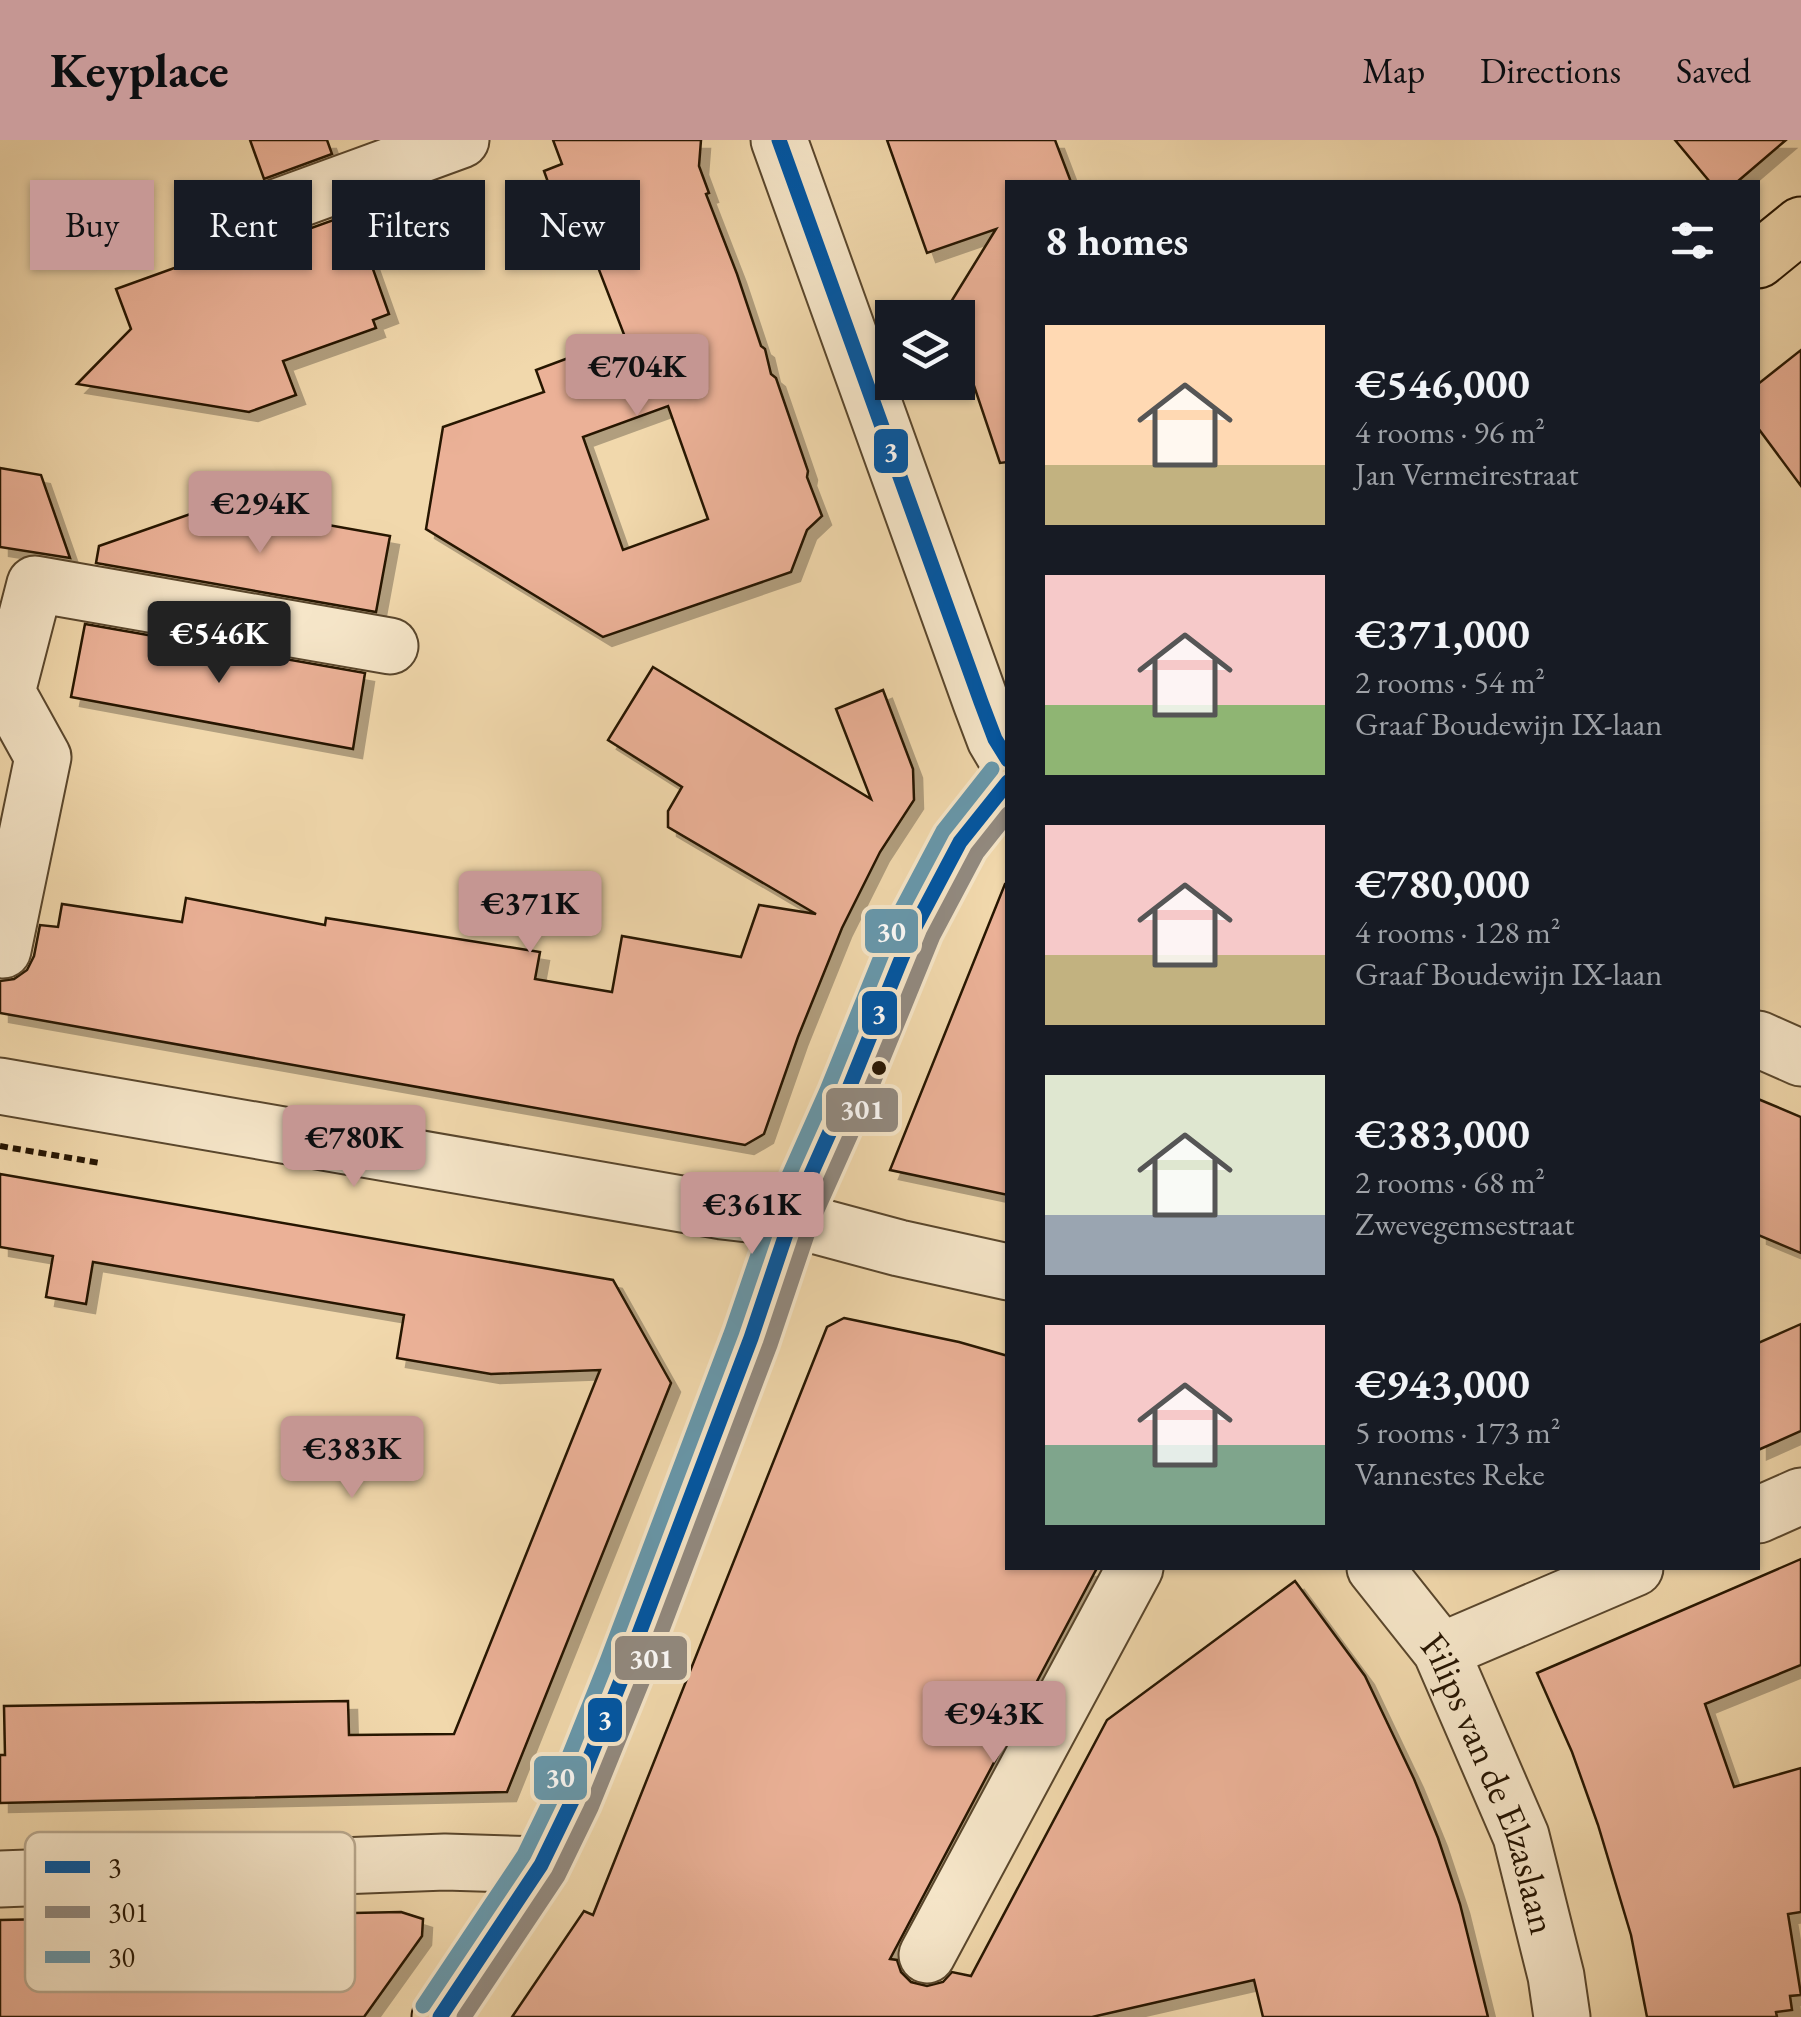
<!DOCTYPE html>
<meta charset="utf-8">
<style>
:root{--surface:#171b24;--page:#20242c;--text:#f1f3f6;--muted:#9ea1a6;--accent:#c59692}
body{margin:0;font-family:"EB Garamond",serif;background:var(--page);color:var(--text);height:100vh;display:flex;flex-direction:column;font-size:38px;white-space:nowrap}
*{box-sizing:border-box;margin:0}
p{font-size:32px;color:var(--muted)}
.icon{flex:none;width:55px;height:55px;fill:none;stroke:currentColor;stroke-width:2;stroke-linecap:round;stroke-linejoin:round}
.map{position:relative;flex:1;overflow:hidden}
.panel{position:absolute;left:1005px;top:40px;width:755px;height:1390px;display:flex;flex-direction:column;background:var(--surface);border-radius:0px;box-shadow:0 2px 8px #0004}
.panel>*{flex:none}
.banner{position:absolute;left:30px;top:40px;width:825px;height:90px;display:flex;gap:20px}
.tools{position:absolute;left:875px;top:160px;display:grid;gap:20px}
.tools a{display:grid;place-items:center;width:100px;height:100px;border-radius:0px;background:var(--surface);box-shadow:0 2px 8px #0004;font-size:50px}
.price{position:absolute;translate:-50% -85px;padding:0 22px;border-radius:10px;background:var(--accent);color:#111;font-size:32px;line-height:65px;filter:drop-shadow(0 2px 5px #0008)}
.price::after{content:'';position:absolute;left:50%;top:60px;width:30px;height:22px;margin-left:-15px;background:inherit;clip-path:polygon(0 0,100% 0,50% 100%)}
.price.on{background:#222;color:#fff}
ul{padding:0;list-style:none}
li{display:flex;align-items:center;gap:30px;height:250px;padding:0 40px}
li span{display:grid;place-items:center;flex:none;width:280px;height:200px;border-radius:0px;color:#555}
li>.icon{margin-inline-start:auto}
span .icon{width:120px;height:120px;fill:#fffc;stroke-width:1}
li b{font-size:42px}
h2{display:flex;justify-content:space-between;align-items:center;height:120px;padding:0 40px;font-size:42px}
.pill{padding:0 35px;border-radius:0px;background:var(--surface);box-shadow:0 2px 8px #0004;font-size:35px;line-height:90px}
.pill.on{background:var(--accent);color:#111}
header{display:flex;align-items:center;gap:60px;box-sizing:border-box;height:140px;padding:0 50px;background:var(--accent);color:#111}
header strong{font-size:48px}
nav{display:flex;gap:55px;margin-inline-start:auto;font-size:35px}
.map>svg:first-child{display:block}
</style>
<header>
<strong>Keyplace</strong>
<nav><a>Map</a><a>Directions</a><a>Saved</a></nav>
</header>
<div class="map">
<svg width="1801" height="1877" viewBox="0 0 1801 1877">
<defs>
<filter id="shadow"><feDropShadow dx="9" dy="9" stdDeviation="0" flood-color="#0004"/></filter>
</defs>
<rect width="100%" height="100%" fill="#f1d8ac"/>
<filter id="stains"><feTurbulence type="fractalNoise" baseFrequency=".002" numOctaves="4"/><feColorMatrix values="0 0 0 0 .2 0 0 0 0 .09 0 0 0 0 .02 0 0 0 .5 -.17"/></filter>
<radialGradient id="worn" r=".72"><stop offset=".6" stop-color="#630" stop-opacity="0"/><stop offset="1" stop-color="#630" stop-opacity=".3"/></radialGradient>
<!-- building -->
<g fill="#ebb197" stroke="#261502" stroke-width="2.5" fill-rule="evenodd" filter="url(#shadow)">
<path d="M250 0H327L332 14 264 39Z"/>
<path d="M553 0H701L699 26 709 53 706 54 737 134 761 206 765 209 771 234 776 238 808 331 807 337 822 376 807 390 791 432 603 497 426 389 443 287 544 252 536 230 625 197 591 109 574 115 544 31 562 24ZM668 266 708 379 623 410 583 297Z"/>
<path d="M887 0H1055L1071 42H1008V322L1000 323 966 222 964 223 958 204V178H948L946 170 996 89 927 113Z"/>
<path d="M1675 0H1786L1737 42H1710Z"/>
<path d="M353 73 389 174 373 180 376 188 283 221 296 255 249 272 77 244 131 189 116 149 238 105 246 108 261 106Z"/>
<path d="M1801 210V346L1758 288V244Z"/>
<path d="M0 328 41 335 70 418 0 407Z"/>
<path d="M216 365 390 396 376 472 96 423 99 406Z"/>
<path d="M85 484 365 533 353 609 71 557Z"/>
<path d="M653 527 871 659 836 569 883 550 913 629 914 660 880 712 842 788 798 897 764 994 745 1005 0 873V841L14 839 27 830 34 816 40 785 58 787 62 764 182 782 186 758 325 785 326 778 540 812 535 839 612 852 622 796 741 817 759 765 816 774 668 687V671L682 647 608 600Z"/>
<path d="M1005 744H1008V1055L890 1030Z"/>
<path d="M1758 959 1801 977V1113L1758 1095Z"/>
<path d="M0 1034 613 1140 671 1243 507 1652 0 1663V1615H5L4 1566 348 1561 349 1595 454 1594 600 1230 491 1234 397 1218 404 1175 93 1122 86 1164 46 1157 53 1116 0 1107Z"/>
<path d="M844 1178 959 1202 1008 1216V1428H1097L890 1819 897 1820 901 1832 911 1842 927 1846 943 1842 952 1832 971 1836 1107 1580 1295 1441 1365 1536 1414 1639 1438 1698 1460 1764 1488 1877H1263L1254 1840 1092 1877H512L584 1771 593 1775 827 1187Z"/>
<path d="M1801 1184V1291L1758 1310V1203Z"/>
<path d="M1801 1419V1525L1705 1564 1734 1647 1801 1628V1772L1788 1774 1801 1855 1790 1856 1792 1870 1776 1872 1777 1877H1647L1631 1795 1598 1685 1572 1612 1537 1533Z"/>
<path d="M401 1772 423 1779 422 1796 364 1877H0V1780Z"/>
</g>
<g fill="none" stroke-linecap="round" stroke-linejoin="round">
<!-- minor casing -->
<g stroke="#59462c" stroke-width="59">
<g id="minor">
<path d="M779 0 981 562 995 599 1008 621"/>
<path d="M250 77 461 0"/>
<path d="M3 810 43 617 7 552 35 444 390 506"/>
<path d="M1758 899 1801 918"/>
<path d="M0 946 722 1071 791 1079 899 1108 1008 1132"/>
<path d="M1758 1375 1801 1356"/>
<path id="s1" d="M1375 1428 1441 1511 1521 1696 1556 1836 1562 1877"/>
<path d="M1441 1511 1635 1428"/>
<path d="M0 1739 445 1722 541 1725"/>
<path d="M927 1815 1135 1428"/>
</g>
</g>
<!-- major casing -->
<g stroke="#261502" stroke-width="59">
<g id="major">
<path d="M1758 120 1801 85"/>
<path d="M440 1877 541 1725 573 1659 626 1528 751 1198 791 1079 845 958 900 822 915 787 960 702 1008 641"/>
</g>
</g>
<!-- path -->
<path stroke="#261502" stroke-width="6" stroke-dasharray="8 5" stroke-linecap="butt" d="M0 1006 100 1023"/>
<!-- minor -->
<use href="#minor" stroke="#f6e6c9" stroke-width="55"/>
<!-- major -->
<use href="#major" stroke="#f1d8ac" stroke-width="55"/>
<!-- bus-1 casing -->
<g stroke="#f6e6c9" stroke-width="22">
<g id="bus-1">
<path d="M779 0 981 562 995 599 1008 620"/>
<path d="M440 1877 541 1725 573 1659 626 1528 751 1198 791 1079 845 958 900 822 915 787 960 702 1008 642"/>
</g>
</g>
<!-- bus-2 casing -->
<g stroke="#f6e6c9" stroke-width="22">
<path id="bus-2" d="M464 1877 558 1736 591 1668 645 1535 770 1205 810 1086 864 965 933 796 977 713 1008 674"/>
</g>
<!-- bus-3 casing -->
<g stroke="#f6e6c9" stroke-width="22">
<path id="bus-3" d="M423 1866 524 1715 555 1651 607 1521 732 1191 773 1071 827 950 882 814 897 778 943 691 992 629"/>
</g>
<!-- bus-1 -->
<use href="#bus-1" stroke="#0056a4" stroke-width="15"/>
<!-- bus-2 -->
<use href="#bus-2" stroke="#928a80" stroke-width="15"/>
<!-- bus-3 -->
<use href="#bus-3" stroke="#6798ac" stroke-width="15"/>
</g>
<!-- markers -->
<circle fill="#261502" stroke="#f6e6c9" stroke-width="4" cx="879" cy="928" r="9"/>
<g text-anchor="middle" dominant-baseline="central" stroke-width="9" stroke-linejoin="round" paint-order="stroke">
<!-- street labels -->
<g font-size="38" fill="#261502" stroke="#f6e6c9">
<text stroke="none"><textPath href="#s1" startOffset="248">Filips van de Elzaslaan</textPath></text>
</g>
</g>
<!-- legend -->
<rect x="25" y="1692" width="330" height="160" rx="15" fill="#f6e6c9" stroke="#b8a78d" stroke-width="2.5"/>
<rect x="45" y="1721" width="45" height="12" fill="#0056a4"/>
<rect x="45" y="1766" width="45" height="12" fill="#928a80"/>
<rect x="45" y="1811" width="45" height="12" fill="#6798ac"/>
<g font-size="28" fill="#261502">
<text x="108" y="1737">3</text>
<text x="108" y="1782">301</text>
<text x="108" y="1827">30</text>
</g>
<g stroke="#f6e6c9" stroke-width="4">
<rect x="872" y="287" width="38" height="48" rx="10" fill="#0056a4"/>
<rect x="863" y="767" width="57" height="48" rx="10" fill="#6798ac"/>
<rect x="860" y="849" width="39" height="48" rx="10" fill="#0056a4"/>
<rect x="824" y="946" width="76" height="48" rx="10" fill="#928a80"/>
<rect x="613" y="1494" width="76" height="48" rx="10" fill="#928a80"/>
<rect x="586" y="1556" width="38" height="48" rx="10" fill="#0056a4"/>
<rect x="532" y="1614" width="57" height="48" rx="10" fill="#6798ac"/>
</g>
<g font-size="28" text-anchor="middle" font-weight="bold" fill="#fff">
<text x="891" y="321">3</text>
<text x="891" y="801">30</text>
<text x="879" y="883">3</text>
<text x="862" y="979">301</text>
<text x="651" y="1528">301</text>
<text x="605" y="1589">3</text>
<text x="560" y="1647">30</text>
</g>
<rect width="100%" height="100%" filter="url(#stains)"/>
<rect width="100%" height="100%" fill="url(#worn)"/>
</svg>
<div class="tools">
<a><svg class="icon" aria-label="layers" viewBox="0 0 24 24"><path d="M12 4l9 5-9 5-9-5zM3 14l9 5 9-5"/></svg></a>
</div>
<b class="price" style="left:637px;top:279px">€704K</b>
<b class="price" style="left:260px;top:416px">€294K</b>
<b class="price on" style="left:219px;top:546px">€546K</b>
<b class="price" style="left:530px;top:816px">€371K</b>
<b class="price" style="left:354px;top:1050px">€780K</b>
<b class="price" style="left:752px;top:1117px">€361K</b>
<b class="price" style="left:352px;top:1361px">€383K</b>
<b class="price" style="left:994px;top:1626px">€943K</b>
<div class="banner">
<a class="pill on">Buy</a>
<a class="pill">Rent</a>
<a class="pill">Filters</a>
<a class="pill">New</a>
</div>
<section class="panel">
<h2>8 homes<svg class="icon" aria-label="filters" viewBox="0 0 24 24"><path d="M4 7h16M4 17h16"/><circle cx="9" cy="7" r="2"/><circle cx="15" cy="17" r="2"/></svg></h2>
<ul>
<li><span style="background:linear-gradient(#ffd9b3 70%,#c2b280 0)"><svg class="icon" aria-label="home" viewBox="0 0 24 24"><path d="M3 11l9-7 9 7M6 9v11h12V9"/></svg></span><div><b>€546,000</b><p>4 rooms · 96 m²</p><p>Jan Vermeirestraat</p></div></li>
<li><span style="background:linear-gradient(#f6c9c9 65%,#8fb573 0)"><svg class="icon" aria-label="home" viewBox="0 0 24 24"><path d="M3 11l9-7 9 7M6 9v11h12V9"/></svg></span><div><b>€371,000</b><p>2 rooms · 54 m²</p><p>Graaf Boudewijn IX-laan</p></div></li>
<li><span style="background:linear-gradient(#f6c9c9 65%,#c2b280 0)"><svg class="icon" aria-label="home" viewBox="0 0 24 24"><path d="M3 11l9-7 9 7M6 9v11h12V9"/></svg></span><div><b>€780,000</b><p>4 rooms · 128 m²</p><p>Graaf Boudewijn IX-laan</p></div></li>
<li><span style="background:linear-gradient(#dfe7d0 70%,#9aa5b1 0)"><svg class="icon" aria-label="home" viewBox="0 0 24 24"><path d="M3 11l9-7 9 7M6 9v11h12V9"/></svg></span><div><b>€383,000</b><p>2 rooms · 68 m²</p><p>Zwevegemsestraat</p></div></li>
<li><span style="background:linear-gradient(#f6c9c9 60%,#7fa58c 0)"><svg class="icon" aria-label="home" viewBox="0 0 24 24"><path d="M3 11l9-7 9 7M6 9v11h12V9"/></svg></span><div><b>€943,000</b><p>5 rooms · 173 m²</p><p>Vannestes Reke</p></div></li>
</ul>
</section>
</div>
